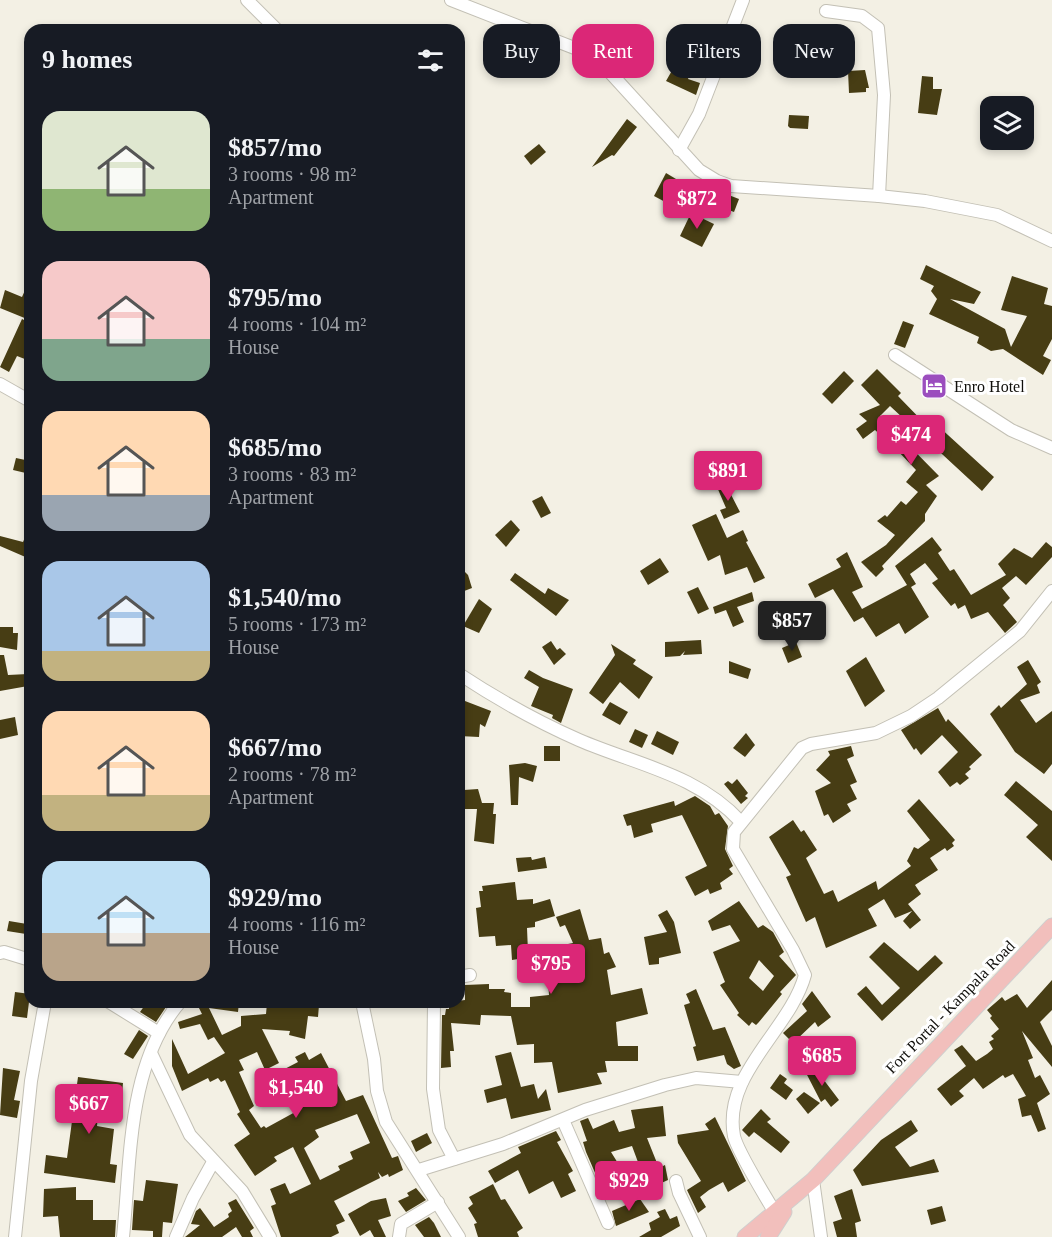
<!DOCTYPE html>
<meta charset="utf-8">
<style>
:root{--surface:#171b24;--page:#20242c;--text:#f1f3f6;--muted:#9ea1a6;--accent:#db2777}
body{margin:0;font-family:Georgia,serif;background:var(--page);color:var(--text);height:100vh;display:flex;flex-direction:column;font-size:22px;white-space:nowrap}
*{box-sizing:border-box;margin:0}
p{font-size:20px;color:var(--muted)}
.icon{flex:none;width:33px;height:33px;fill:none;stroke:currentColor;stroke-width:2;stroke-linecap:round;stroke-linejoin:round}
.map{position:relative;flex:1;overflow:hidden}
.sheet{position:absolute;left:24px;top:24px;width:441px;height:984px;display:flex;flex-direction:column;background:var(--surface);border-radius:18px;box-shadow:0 3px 9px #0003}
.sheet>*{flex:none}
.banner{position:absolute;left:483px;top:24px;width:478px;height:54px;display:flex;gap:12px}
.controls{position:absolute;left:980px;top:96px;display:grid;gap:12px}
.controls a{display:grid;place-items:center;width:54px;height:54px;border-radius:12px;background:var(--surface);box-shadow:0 3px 9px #0003;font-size:30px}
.price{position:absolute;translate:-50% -51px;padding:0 14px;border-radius:6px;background:var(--accent);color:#fff;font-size:20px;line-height:39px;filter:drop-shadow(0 2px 3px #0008)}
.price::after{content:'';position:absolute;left:50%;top:36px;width:18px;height:14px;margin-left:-9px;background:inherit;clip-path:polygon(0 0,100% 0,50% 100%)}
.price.active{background:#222;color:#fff}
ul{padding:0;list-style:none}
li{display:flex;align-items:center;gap:18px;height:150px;padding:0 18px}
li span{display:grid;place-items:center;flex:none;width:168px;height:120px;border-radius:18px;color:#555}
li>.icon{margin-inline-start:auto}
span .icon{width:72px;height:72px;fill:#fffc;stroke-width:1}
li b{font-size:26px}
h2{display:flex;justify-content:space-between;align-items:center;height:72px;padding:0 18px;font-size:26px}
.chip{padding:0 21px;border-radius:18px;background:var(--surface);box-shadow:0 3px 9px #0003;font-size:21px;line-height:54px}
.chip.active{background:var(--accent);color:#fff}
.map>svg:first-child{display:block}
</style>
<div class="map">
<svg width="1052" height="1237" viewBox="0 0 1052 1237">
<rect width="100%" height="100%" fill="#f3f0e4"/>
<!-- building -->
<g fill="#473d14" fill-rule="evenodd">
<path d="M817 34 826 35 824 60 815 57Z"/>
<path d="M788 59 811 65 808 75 785 68Z"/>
<path d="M674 67 689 76 688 79 700 83 696 95 666 81Z"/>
<path d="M865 70 869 88H866V92L849 93 848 71Z"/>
<path d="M922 76 933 77V89H942L937 115 918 113Z"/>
<path d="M789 115 809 116 808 129 790 128 788 126Z"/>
<path d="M627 119 637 127 614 156 612 155 592 167Z"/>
<path d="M539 144 546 152 531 165 524 156Z"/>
<path d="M666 173 681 182 669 204 654 196Z"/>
<path d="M726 194 739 199 734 212 721 207Z"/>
<path d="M691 213 714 224 702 247 680 236Z"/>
<path d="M926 265 981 292 974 304 950 299 1005 329 1011 347 1027 316 1001 310 1012 276 1048 288 1044 304 1052 306V339L1043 356 1051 360 1043 375 1003 349 991 351 977 343 979 337 929 314 937 299 931 291 934 286 920 279Z"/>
<path d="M30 279V313L27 319 0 308 5 290 22 297Z"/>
<path d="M22 319 30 323V361L17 356 9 372 0 367Z"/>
<path d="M903 321 914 325 905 348 894 344Z"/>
<path d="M877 369 901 393 898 396 932 431 937 425 994 477 982 491 890 406 880 416 939 476 926 485 937 496 925 514V521L882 566 884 569 876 577 861 562 886 545 895 535 877 521 885 515 887 517 901 501 906 505 918 492 906 482 916 470 897 450 875 430 863 439 856 429 867 421 859 414 880 405 861 385Z"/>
<path d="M844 371 854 381 832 404 822 394Z"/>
<path d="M16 458 30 461V474L13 470Z"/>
<path d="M725 483 740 512 724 519 720 510 726 508 717 487Z"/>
<path d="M542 496 551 513 541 518 532 501Z"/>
<path d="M716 514 727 538 743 530 748 541 746 542 765 578 754 583 747 567 725 575 720 555 708 561 692 525Z"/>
<path d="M511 520 520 530 506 547 495 535Z"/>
<path d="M30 526V559L0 546V536L23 542Z"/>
<path d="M932 537 942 550 938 553 950 571 954 569 971 595 1006 575 998 564 1014 548 1032 558 1046 542 1052 547V557L1026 585 1016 576 1002 588 1010 598 1003 605 1017 622 1005 633 988 612 971 619 965 605 958 609 955 603 951 606 932 583 938 579 925 563 910 574 916 584 911 587 929 617 905 634 899 623 876 637 863 617 854 622 833 589 815 598 808 584 841 567 836 559 847 552 863 587 852 592 862 609 907 585 895 566Z"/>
<path d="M660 558 669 572 648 585 640 571Z"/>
<path d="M459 566 468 575 472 588 459 593Z"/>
<path d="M515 573 545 594 548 588 569 600 556 616 510 580Z"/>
<path d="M698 587 709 609 698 614 687 592Z"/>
<path d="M752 592 754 601 737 607 744 622 733 627 726 610 715 614 713 607Z"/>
<path d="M479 599 492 609 479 633 463 626Z"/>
<path d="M0 627H13V633H18L17 650 0 647Z"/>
<path d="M701 640 702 654 683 655 685 651 680 656 665 657V642Z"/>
<path d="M551 641 557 650 560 648 566 654 554 665 542 647Z"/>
<path d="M796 642 802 657 788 663 782 648Z"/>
<path d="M611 644 636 660 633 664 653 677 639 699 620 682 603 704 589 693 615 655Z"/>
<path d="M0 655H4L8 675 28 674V686L0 691Z"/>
<path d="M866 657 885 691 865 707 846 671Z"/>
<path d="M1028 660 1041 682 1037 685 1040 693 1020 700 1036 723 1052 711V764L1044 774 1015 752 990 714 999 705 1001 708 1027 684 1017 667Z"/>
<path d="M729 661 751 669 748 679 729 673Z"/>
<path d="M529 670 543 678 573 689 561 723 552 718 553 715 531 706 539 687 524 678Z"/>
<path d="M465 701 491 711 485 727 480 724 479 737 459 736V716Z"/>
<path d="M610 702 628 712 620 725 602 715Z"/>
<path d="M938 708 946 722 948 719 982 755 969 767 971 769 965 774 969 778 960 785 957 782 950 787 938 772 958 752 942 735 921 755 916 748 914 750 901 730Z"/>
<path d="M15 717 18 735 0 739V720Z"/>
<path d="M635 729 648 735 642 748 629 742Z"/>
<path d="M657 731 679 742 673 755 651 744Z"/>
<path d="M746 733 755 745 745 757 733 748Z"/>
<rect x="544" y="746" width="16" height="15"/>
<path d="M851 746 854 756 847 759 857 782 850 785 857 799 847 804 851 811 833 823 828 814 824 816 815 791 831 783 816 770 830 755 828 751Z"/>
<path d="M525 763 537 766 533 782 519 777 518 805H511L509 765Z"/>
<path d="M737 779 748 793 745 796 748 798 741 804 724 784 728 781 732 784Z"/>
<path d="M1016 781 1052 811V861L1026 837 1038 825 1004 795Z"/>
<path d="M478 789 482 803H494L493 814H496L494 844 474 841 477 809H465L464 790Z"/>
<path d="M695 796 710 806 715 815 719 813 728 826 725 849 733 866 729 869 733 874 720 883 722 889 710 894 708 889 695 896 685 877 707 866 682 815 651 824 653 832 634 838 631 825 627 826 623 815 674 801 675 806Z"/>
<path d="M919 799 955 840 952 843 954 846 947 851 945 848 930 858 938 870 915 885 921 894 908 904 921 920 910 929 903 921 912 911 895 918 884 899 868 909 877 926 826 948 815 917 806 922 786 877 791 875 769 837 793 820 801 832 804 830 817 850 806 858 824 894 833 890 838 902 876 881 878 890 911 866 907 861 914 847 918 849 930 840 907 811Z"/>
<path d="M531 857 532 860 545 857 547 868 518 872 516 858Z"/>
<path d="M515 882 517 900 533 899V904L550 899 555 916 535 922V927L527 928 528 952 554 949 553 947 573 943 565 925 560 927 556 917 580 909 589 940 601 938 604 954 609 952 616 967 607 970 611 995 642 988 648 1014 616 1022 618 1046H638V1061H605L607 1072 597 1073 602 1084 558 1093 552 1062 534 1063V1044L517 1045 511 1016 481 1015 480 1025 451 1023 454 1051H450L451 1067 441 1068 442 1015H445L446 1009H449V1002L465 1000V985L489 984V989H505L504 992 511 993V1007H530V997L549 995 548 982 582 977 577 955 543 963V967L518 971V959L512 960 511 945 496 946 495 936 479 937 476 908 481 907 479 891H483L482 886Z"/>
<path d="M739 901 758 928 763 925 773 932 784 952 779 956 796 975 780 992 782 994 759 1022 756 1025 752 1022 749 1026 737 1015 739 1013 720 985 725 982 713 952 740 941 730 925 712 931 708 921ZM759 960 774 976 763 991 749 978Z"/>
<path d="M667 910 674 922 681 953 659 958V964L649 965 644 937 667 932 658 915Z"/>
<path d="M9 921 27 924 26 934 7 931Z"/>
<path d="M884 942 918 971 935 955 943 963 882 1021 857 994 866 986 882 1005 900 988 869 957Z"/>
<path d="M1052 980V1010L1040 1022 1052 1046V1067L1022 1031 1033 1058 1028 1060 1035 1078 1040 1075 1050 1094 1037 1103 1046 1129 1038 1132 1031 1115 1022 1117 1018 1099 1026 1096 1013 1074 1005 1078 1003 1075 983 1089 974 1078 959 1091 964 1096 951 1106 937 1089 966 1066 954 1050 962 1045 976 1061 987 1054 993 1049 989 1042 994 1039 991 1036 999 1029 990 1018 992 1016 987 1010 1002 997 1005 1001 1017 994 1027 1008Z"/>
<path d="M696 989 713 1030 725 1027 741 1066 734 1069 727 1064 724 1055 697 1061 693 1047 696 1046 684 1005 690 1003 686 994Z"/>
<path d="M812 991 831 1017 818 1027 815 1022 793 1043 783 1033 807 1011 802 1004Z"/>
<path d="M15 992 30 994 27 1018 12 1016Z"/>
<path d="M154 1002 168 1004 156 1022 140 1012 145 1005 150 1008Z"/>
<path d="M196 1002H206L208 1006 209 1002H239L238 1012 209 1008 222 1035 241 1026V1016L266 1014 267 1003 319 1005 318 1017 308 1016 305 1039 289 1035 290 1031 262 1029 279 1063 265 1070 257 1052 239 1060 244 1070 239 1072 254 1106 249 1110 261 1128 264 1126 266 1128 297 1111 277 1073 298 1062 295 1057 305 1052 309 1060 321 1053 346 1101 363 1095 392 1158 398 1156 403 1170 389 1177 388 1174 382 1177 378 1172 380 1178 334 1201 345 1221 336 1225 339 1233 331 1237H281L271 1206 276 1204 270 1189 285 1183 290 1194 311 1184 293 1147 274 1157 277 1161 255 1176 234 1145 250 1134 237 1114 240 1112 225 1080 221 1082 218 1078 210 1082 208 1078 182 1091 172 1066V1039L188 1074 225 1053 214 1037 208 1040 200 1024 180 1029 178 1022 202 1014ZM357 1114 370 1143 350 1152 353 1159 338 1166 340 1170 320 1180 304 1148 319 1137 315 1130Z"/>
<path d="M139 1030 148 1036 133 1059 124 1054Z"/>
<path d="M511 1052 521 1087 534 1084 538 1099 546 1089 551 1110 511 1119 506 1098 487 1103 484 1090 502 1085 495 1056Z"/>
<path d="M814 1067 839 1100 831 1107 825 1099 821 1102 805 1071Z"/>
<path d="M3 1068 20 1071 14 1100 20 1101 17 1118 0 1115Z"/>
<path d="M780 1074 787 1079 784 1083 793 1090 786 1100 770 1088Z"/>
<path d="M78 1077 123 1083 121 1106 99 1104 97 1126 114 1129 110 1164 117 1165 115 1183 44 1173 46 1155 67 1158Z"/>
<path d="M804 1092 820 1103 808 1114 796 1099Z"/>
<path d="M663 1106 666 1136 647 1138 659 1168 665 1165 668 1180 648 1189 632 1146 611 1152 629 1181 621 1186 610 1168 596 1175 586 1152 583 1142 587 1141 580 1121 588 1118 593 1129 614 1120 619 1132 635 1128 631 1110Z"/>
<path d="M761 1109 771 1119 767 1122 790 1142 781 1153 754 1132 749 1137 742 1130Z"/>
<path d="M715 1117 746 1181 728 1192 723 1182 709 1190 700 1197 706 1207 698 1213 687 1190 701 1181 678 1143 677 1135 709 1130 705 1124Z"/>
<path d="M911 1120 918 1131 895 1147 910 1167 934 1159 939 1172 862 1186 853 1170 881 1140Z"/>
<path d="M556 1131 561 1140 557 1142 573 1171 568 1174 576 1191 561 1198 553 1181 529 1194 518 1170 495 1183 488 1171 521 1153 518 1147Z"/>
<path d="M427 1133 432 1143 416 1152 411 1141Z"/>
<path d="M146 1180 178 1184 172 1223 163 1222 162 1237H153V1231L132 1230 134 1200 143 1201Z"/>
<path d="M493 1184 501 1200 505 1199 523 1228 517 1232 519 1237H478L474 1224 477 1223 468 1208 473 1204 469 1197Z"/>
<path d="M76 1187V1200H93V1220H116L115 1237H60L58 1216 43 1217 44 1189Z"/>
<path d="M416 1188 426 1200 406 1212 398 1201 409 1196 407 1193Z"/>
<path d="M852 1189 861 1221 855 1223 857 1237H837L833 1222 842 1219 834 1196Z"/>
<path d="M386 1198 391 1216 378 1220 386 1237H374L370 1230 360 1236 348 1214 371 1201Z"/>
<path d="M236 1199 254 1228 250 1231 253 1237H242L236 1227 222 1237H185L200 1225 191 1224 196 1211 200 1208 214 1227 229 1217 228 1214 232 1211 228 1203Z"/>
<path d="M640 1199 649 1212 616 1226 612 1211Z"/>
<path d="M942 1206 946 1221 931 1225 927 1210Z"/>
<path d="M665 1209 670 1219 677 1216 680 1226 661 1237H639L651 1230 649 1223 660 1217 657 1212Z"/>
<path d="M429 1217 434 1223 441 1237H424L415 1225Z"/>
</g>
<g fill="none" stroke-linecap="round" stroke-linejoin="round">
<!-- minor casing -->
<g stroke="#c3c0b5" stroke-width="14">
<g id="minor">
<path d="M247 0 277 30"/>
<path d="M451 0 595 56 699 170 717 181 731 186 879 196 925 201 997 215 1052 241"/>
<path d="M826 11 862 16 878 28 884 95 879 196"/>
<path d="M679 150 699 114 743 0"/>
<path d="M895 355 1011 430 1052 448"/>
<path d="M0 384 30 401"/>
<path d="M459 674C497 699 538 722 579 740 637 765 697 774 741 822"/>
<path d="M0 953 4 952 30 960"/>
<path d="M459 977 470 975"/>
<path d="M109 1002 159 1033"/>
<path d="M362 1002 374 1059 377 1091 386 1122 459 1237"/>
<path d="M434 1002 433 1089 439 1130 454 1159"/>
<path d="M151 1053 190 1135 242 1191 270 1237"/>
<path d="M563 1120 608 1223"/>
<path d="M419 1170 503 1144 585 1110 665 1085 696 1078 742 1082"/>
<path d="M813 1180 821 1237"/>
<path d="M676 1181 679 1193 700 1237"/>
<path d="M775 1213C766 1197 737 1151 734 1136 722 1074 790 1030 805 975L793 950 733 849 734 832 802 748 811 744 876 733 911 716 938 698 1020 631 1052 591"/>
<path d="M15 1237 31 1081 45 1002"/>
<path d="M123 1237C131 1160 127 1064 180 1002"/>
<path d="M176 1237 193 1198 213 1162"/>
<path d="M399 1237 401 1224 438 1202"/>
</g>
</g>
<!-- major casing -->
<g stroke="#cfcfce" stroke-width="17">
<g id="major">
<path d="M745 1237 813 1180 1052 926"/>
<path d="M768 1237 784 1212"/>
</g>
</g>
<!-- minor -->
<use href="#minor" stroke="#fff" stroke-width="12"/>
<!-- major -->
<use href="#major" stroke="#f2bfbc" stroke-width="15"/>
</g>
<!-- icons -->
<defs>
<g id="hotel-square" transform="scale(1.35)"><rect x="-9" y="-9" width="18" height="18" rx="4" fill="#9b4dbe" stroke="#fff"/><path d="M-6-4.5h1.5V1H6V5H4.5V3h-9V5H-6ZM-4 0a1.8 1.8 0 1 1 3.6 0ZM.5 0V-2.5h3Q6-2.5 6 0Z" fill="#fff"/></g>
</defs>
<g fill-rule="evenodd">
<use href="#hotel-square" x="934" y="386"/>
</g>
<g text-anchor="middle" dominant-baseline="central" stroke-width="6" stroke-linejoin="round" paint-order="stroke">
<!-- poi labels -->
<g font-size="16" fill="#100f0b" stroke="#fff" text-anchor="start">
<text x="954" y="386">Enro Hotel</text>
</g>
<!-- street labels -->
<g font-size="16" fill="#100f0b" stroke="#fff">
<text transform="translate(950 1007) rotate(-46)">Fort Portal - Kampala Road</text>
</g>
</g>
</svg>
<div class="controls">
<a><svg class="icon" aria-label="layers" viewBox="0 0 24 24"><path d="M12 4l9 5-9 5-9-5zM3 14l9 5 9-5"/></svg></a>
</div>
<b class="price" style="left:697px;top:230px">$872</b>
<b class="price" style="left:911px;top:466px">$474</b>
<b class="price" style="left:728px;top:502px">$891</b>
<b class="price active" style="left:792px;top:652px">$857</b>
<b class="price" style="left:551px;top:995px">$795</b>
<b class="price" style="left:822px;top:1087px">$685</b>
<b class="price" style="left:296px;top:1119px">$1,540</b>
<b class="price" style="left:89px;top:1135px">$667</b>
<b class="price" style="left:629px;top:1212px">$929</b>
<div class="banner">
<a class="chip">Buy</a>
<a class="chip active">Rent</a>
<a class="chip">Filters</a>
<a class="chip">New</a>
</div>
<section class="sheet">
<h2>9 homes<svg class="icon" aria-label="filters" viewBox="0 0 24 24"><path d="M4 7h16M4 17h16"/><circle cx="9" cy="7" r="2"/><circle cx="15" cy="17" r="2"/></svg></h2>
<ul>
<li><span style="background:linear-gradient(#dfe7d0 65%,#8fb573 0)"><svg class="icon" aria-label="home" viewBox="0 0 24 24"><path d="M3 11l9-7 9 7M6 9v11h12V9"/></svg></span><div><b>$857/mo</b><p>3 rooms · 98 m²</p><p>Apartment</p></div></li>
<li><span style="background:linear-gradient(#f6c9c9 65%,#7fa58c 0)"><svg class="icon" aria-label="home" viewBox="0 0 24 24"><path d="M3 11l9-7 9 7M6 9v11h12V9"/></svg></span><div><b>$795/mo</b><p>4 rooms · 104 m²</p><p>House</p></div></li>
<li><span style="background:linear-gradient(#ffd9b3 70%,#9aa5b1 0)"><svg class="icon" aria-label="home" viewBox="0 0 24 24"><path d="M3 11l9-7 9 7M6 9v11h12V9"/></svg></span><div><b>$685/mo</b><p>3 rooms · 83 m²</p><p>Apartment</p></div></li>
<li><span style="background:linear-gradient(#a9c7e8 75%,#c2b280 0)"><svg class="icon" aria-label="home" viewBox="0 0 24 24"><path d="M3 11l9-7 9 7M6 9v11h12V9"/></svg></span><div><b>$1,540/mo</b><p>5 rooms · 173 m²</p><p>House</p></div></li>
<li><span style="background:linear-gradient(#ffd9b3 70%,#c2b280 0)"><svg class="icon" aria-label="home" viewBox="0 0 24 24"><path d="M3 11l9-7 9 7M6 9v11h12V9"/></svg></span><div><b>$667/mo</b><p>2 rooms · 78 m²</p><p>Apartment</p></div></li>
<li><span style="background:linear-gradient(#bfe0f5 60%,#b9a48a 0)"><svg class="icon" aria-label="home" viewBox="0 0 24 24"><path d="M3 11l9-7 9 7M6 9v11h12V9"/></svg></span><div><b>$929/mo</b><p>4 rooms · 116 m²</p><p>House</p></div></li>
</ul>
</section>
</div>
